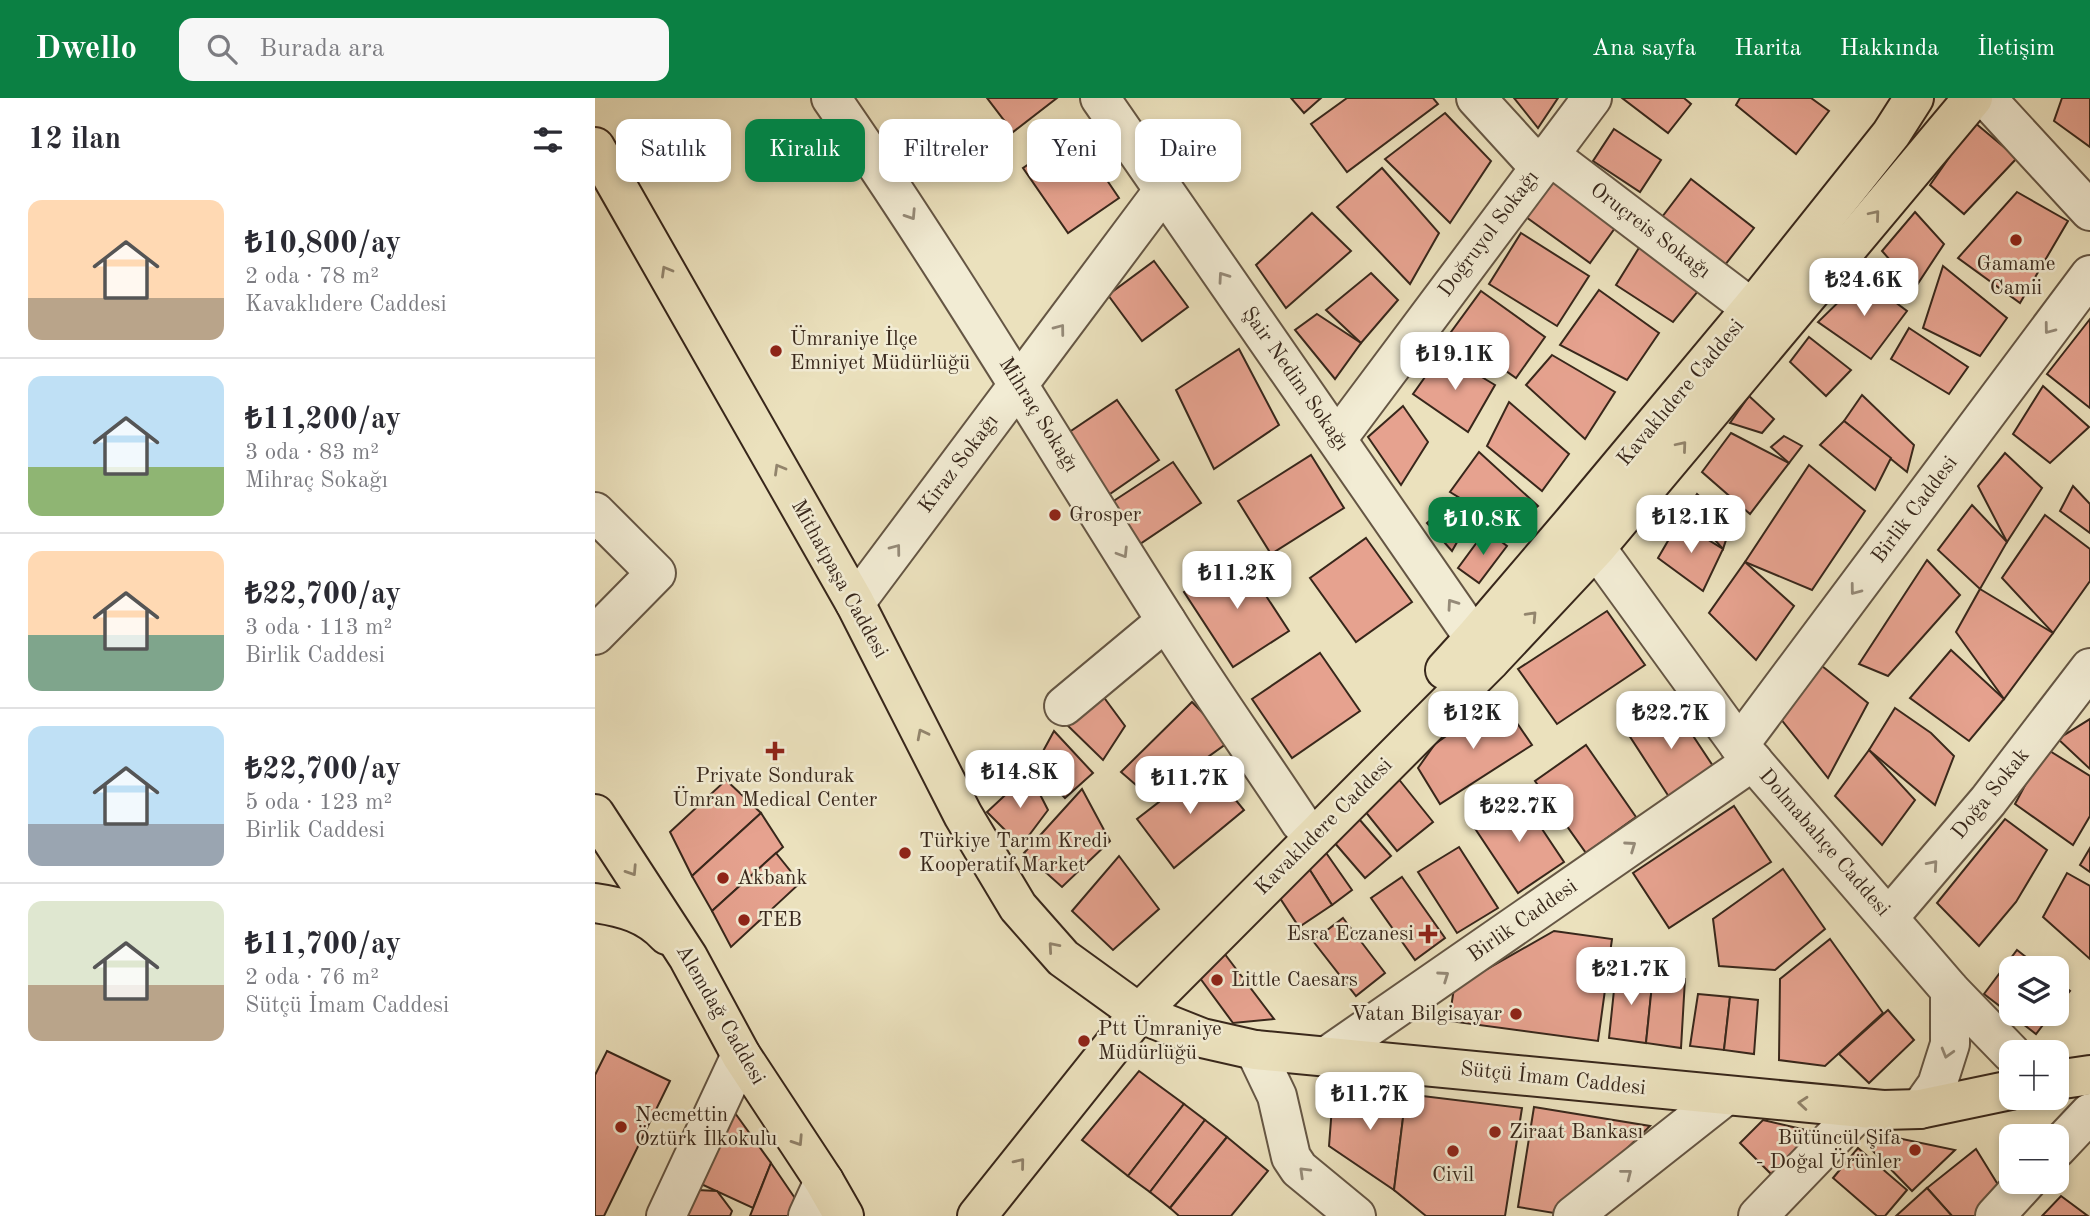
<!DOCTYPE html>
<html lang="tr">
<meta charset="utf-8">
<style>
:root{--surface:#fff;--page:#f7f7f7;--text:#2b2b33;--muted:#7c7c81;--line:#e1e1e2;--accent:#0b8043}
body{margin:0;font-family:"Old Standard TT",serif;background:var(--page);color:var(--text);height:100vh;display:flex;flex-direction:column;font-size:26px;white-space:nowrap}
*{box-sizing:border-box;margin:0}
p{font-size:23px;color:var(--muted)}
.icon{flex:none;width:38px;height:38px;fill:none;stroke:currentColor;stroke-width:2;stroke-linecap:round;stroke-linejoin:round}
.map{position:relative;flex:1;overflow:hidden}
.sheet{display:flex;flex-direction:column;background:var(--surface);width:595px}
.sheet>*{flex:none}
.guide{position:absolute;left:21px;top:21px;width:665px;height:63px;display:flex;gap:14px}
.fabs{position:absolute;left:1404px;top:858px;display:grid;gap:14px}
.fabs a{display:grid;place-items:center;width:70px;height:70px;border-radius:14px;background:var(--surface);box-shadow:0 4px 10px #0003;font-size:35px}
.price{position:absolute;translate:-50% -60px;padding:0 16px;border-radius:14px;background:#fff;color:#222;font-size:23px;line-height:46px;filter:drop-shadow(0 2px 4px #0008)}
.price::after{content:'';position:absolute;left:50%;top:42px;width:21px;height:16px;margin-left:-10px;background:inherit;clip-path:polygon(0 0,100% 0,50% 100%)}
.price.current{background:var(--accent);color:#fff}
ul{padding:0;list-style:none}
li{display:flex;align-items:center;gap:21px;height:175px;padding:0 28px}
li+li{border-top:2px solid var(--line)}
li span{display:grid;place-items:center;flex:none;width:196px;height:140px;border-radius:14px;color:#555}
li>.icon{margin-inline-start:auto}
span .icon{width:84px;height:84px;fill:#fffc;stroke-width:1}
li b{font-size:30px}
h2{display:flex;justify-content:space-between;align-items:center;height:84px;padding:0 28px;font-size:30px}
.tag{padding:0 24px;border-radius:14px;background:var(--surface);box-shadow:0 4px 10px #0003;font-size:24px;line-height:63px}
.tag.current{background:var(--accent);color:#fff}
header{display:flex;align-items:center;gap:42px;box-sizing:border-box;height:98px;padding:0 35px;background:var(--accent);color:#fff}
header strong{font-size:33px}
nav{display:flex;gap:38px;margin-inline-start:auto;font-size:24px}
.search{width:490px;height:63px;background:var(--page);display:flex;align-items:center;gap:18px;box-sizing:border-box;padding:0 24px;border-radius:14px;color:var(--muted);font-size:26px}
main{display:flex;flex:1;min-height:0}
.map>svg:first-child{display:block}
</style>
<header>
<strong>Dwello</strong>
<div class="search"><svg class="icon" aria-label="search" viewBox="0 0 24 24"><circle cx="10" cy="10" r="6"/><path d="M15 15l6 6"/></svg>Burada ara</div>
<nav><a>Ana sayfa</a><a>Harita</a><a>Hakkında</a><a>İletişim</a></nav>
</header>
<main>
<section class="sheet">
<h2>12 ilan<svg class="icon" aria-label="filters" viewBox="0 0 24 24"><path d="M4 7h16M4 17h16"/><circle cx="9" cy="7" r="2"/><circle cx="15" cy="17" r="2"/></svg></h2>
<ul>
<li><span style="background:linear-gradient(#ffd9b3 70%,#b9a48a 0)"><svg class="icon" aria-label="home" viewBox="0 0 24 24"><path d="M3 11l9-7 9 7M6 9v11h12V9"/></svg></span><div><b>₺10,800/ay</b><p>2 oda · 78 m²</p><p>Kavaklıdere Caddesi</p></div></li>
<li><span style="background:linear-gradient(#bfe0f5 65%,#8fb573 0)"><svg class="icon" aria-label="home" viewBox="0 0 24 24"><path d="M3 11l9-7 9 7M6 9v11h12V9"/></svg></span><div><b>₺11,200/ay</b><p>3 oda · 83 m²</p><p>Mihraç Sokağı</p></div></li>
<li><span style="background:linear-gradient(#ffd9b3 60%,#7fa58c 0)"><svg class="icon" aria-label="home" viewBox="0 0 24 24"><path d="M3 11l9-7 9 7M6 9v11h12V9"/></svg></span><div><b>₺22,700/ay</b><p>3 oda · 113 m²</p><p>Birlik Caddesi</p></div></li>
<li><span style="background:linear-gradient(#bfe0f5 70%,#9aa5b1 0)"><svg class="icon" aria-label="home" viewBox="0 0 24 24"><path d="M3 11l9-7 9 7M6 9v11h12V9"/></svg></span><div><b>₺22,700/ay</b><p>5 oda · 123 m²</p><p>Birlik Caddesi</p></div></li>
<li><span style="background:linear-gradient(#dfe7d0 60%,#b9a48a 0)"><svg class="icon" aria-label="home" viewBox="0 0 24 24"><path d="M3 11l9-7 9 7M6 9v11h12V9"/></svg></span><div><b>₺11,700/ay</b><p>2 oda · 76 m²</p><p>Sütçü İmam Caddesi</p></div></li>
</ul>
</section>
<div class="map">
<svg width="1495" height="1118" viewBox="0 0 1495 1118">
<rect width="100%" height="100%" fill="#ebe1bd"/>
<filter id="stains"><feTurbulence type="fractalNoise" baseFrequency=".00286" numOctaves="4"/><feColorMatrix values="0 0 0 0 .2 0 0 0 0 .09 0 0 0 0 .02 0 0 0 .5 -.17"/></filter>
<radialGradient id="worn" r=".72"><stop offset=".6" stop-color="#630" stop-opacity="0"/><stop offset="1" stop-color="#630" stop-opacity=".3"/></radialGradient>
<!-- building -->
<g fill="#e6a28f" stroke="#38271b" stroke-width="2">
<path d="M392 0H462L418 34Z"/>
<path d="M696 0H726L709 15Z"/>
<path d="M752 0H838L843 6 752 74 716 26Z"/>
<path d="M919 0H963L943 30Z"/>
<path d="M1027 0H1089L1096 6 1073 35Z"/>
<path d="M1145 0H1216L1234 13 1201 56 1141 7Z"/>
<path d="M1467 0H1495V49L1459 23Z"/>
<path d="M850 15 896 63 855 125 790 61Z"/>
<path d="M1379 24 1422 60 1369 116 1335 87Z"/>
<path d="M1019 31 1066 62 1045 94 998 63Z"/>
<path d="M480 35 524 100 473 135 428 70Z"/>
<path d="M787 70 844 135 815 186 742 109Z"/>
<path d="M962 77 1025 123 995 165 931 119Z"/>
<path d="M1096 81 1159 130 1126 172 1064 123Z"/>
<path d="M1422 94 1473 123 1425 205 1363 160Z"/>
<path d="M1320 114 1349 146 1320 190 1287 153Z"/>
<path d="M717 115 756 153 691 210 661 167Z"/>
<path d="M926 135 994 178 962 228 894 186Z"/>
<path d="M1050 140 1108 187 1078 224 1021 187Z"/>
<path d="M559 163 593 209 547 243 513 197Z"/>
<path d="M1348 168 1412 220 1385 258 1328 230Z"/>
<path d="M776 175 803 202 766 245 731 212Z"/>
<path d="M1268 180 1312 213 1276 261 1223 224Z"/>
<path d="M1004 192 1064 235 1032 282 965 247Z"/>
<path d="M886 193 950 239 921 280 856 234Z"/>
<path d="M722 216 766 245 740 281 700 232Z"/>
<path d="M1495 221V310L1452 276Z"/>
<path d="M1314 230 1373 269 1354 296 1296 261Z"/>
<path d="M1214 239 1256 272 1231 298 1195 264Z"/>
<path d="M644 251 684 327 619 371 581 292Z"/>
<path d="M847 255 900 287 873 334 818 296Z"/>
<path d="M957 257 1020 294 990 341 931 287Z"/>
<path d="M1448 288 1494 329 1455 365 1418 336Z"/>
<path d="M1267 297 1319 347 1312 374 1249 323Z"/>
<path d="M1154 298 1179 321 1167 335 1135 325Z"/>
<path d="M522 302 564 362 509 400 467 339Z"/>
<path d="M914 304 974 356 947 393 892 348Z"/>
<path d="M808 308 833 344 806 387 773 339Z"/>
<path d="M1249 323 1296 360 1280 392 1225 347Z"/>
<path d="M1136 335 1194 365 1155 416 1107 374Z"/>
<path d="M1189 338 1207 348 1194 365 1176 349Z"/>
<path d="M884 354 943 408 916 431 855 394Z"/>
<path d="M1410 355 1447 390 1412 444 1383 388Z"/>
<path d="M716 357 749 410 676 456 643 403Z"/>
<path d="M578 364 606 405 539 450 511 408Z"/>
<path d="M1214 367 1270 413 1217 492 1150 464Z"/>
<path d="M1478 388 1495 406V435L1465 413Z"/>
<path d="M1102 396 1136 427 1128 451 1092 411Z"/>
<path d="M1377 407 1412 444 1385 491 1343 452Z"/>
<path d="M851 408 870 430 857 453 832 425Z"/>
<path d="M1450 417 1495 451V483L1458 535 1407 480Z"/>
<path d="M1084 424 1128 451 1108 493 1063 460Z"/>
<path d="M891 432 912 448 884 485 863 470Z"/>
<path d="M771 440 817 504 761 544 715 480Z"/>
<path d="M645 458 694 533 638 569 589 494Z"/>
<path d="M1332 462 1365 497 1293 578 1264 566Z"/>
<path d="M1150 464 1199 508 1161 562 1114 515Z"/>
<path d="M1385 491 1458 535 1409 601 1361 534Z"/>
<path d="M1012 513 1050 567 962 626 923 571Z"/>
<path d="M1356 552 1409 601 1374 643 1315 600Z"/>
<path d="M725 555 765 613 697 660 657 601Z"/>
<path d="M1222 564 1273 605 1233 680 1185 620Z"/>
<path d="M502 590 530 628 508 662 467 622Z"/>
<path d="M905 600 937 647 845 706 823 670 840 646Z"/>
<path d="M1075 603 1122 674 1076 702 1030 631Z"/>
<path d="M597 604 635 643 556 700 526 674Z"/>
<path d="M1300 610 1336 635 1359 658 1340 707 1274 652Z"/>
<path d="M1495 621V671L1463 641Z"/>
<path d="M459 633 498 675 470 700 440 668Z"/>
<path d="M991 647 1041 719 991 755 940 683Z"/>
<path d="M1450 650 1495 678V718L1478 747 1420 706Z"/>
<path d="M1274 652 1320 702 1287 747 1240 698Z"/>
<path d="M612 667 649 712 579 770 542 721Z"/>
<path d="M434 675 453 712 426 748 392 714Z"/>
<path d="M802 679 838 724 802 753 765 707Z"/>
<path d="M131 682 166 715 97 778 75 734Z"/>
<path d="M487 691 515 743 467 789 429 755Z"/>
<path d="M925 698 969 764 923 795 879 729Z"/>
<path d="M1139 708 1176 764 1074 830 1038 775Z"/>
<path d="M758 714 796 758 770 780 732 736Z"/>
<path d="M166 715 188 749 117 813 97 778Z"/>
<path d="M1410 721 1452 752 1421 804 1384 848 1342 805Z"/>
<path d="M727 749 757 792 737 807 711 766Z"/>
<path d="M864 749 903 810 862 835 823 774Z"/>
<path d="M1495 750V774L1485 767Z"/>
<path d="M181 755 205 785 136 849 117 813Z"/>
<path d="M524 758 564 811 518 852 477 813Z"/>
<path d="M711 766 737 807 704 829 677 788Z"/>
<path d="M1188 771 1230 831 1180 872 1124 868 1118 821Z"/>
<path d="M1472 775 1495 788V861L1448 819Z"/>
<path d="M807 779 850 840 820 862 776 800Z"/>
<path d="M748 820 790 875 761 898 718 843Z"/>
<path d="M959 833 1017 841 1003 943 854 923 859 890Z"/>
<path d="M1235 841 1288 915 1230 968 1184 962 1185 881Z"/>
<path d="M1422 852 1445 870H1416V915H1457L1441 936 1389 896Z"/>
<path d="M629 855 679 921 638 925 602 876Z"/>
<path d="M1021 873 1058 877 1051 945 1014 940Z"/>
<path d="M1058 877 1090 881 1086 950 1051 945Z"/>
<path d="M1461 882 1475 893 1461 910Z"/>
<path d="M1103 896 1135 899 1129 952 1095 948Z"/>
<path d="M1135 899 1163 902 1159 956 1129 952Z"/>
<path d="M1293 912 1319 942 1274 985 1244 956Z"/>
<path d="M12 953 75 983 9 1118H0V977Z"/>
<path d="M544 973 589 1006 533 1078 487 1042Z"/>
<path d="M756 993 811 996 799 1092 734 1048 737 1009Z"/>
<path d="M811 996 927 1010 910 1118H831L799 1092Z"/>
<path d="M589 1006 610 1022 555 1094 533 1078Z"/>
<path d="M939 1009 1055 1028 965 1116 923 1109Z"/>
<path d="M140 1015 176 1065 158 1110 106 1086Z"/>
<path d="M610 1022 632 1039 575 1110 555 1094Z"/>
<path d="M1168 1022 1215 1033 1223 1042 1182 1082 1145 1045Z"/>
<path d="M1288 1037 1360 1052 1317 1093 1275 1050Z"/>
<path d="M632 1039 673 1073 636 1118H584L575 1110Z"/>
<path d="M1263 1050 1312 1092 1290 1118H1282L1238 1080Z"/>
<path d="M1381 1051 1410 1098 1387 1118H1357L1332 1090Z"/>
<path d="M176 1065 206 1109 202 1118H155Z"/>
<path d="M1332 1090 1357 1118H1301Z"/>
<path d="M102 1092 122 1093 137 1113 135 1118H91Z"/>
<path d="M1466 1098 1493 1118H1447Z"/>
</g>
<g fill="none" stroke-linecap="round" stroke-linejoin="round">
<!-- minor casing -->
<g stroke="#655644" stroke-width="42">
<g id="minor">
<path d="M236 0C354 170 459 347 570 521 613 590 660 656 705 724L719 739"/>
<path d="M505 0 895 563"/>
<path d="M881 0 944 69"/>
<path d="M1391 0 1495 113"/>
<path d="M953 56 1156 210"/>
<path d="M742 341 997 0"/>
<path d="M0 414 61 475 0 537"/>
<path d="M980 425 1001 450 1144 647 1355 892 1416 955"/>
<path d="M260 505 568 93"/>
<path d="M469 608 571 523"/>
<path d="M1144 647 1495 177"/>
<path d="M1294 819 1393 703 1495 570"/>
<path d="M660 952 682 998 696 1059 704 1071 761 1118"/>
<path d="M732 958 1158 663"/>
<path d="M1325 1011 1342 987 1355 946V892"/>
<path d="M1461 1051 1495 1015"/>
<path d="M71 1118 146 957"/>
<path d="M213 1118 229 1083"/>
<path d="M978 1118 1130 998"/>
<path d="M1163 1118 1267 1010"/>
<path d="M1400 1118 1432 1083"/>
</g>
</g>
<!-- major casing -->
<g stroke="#38271b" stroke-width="42">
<g id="major">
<path d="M0 49 260 505 368 717 423 809 468 860 544 915 607 940 660 952 1288 1012 1325 1011 1416 992"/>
<path d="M850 572 880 539 979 423 1166 199 1296 36 1319 0"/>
<path d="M0 716 93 859 146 957 229 1083 249 1118"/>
<path d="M0 805C28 809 53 816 72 837"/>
<path d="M1461 982 1495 977"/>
<path d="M382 1118 544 915 895 563 1001 450 1378 0"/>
</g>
</g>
<!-- minor -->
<use href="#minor" stroke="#f2ecd4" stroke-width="38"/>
<!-- major -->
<use href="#major" stroke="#ebe1bd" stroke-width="38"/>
</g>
<!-- one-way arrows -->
<defs><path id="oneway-chevron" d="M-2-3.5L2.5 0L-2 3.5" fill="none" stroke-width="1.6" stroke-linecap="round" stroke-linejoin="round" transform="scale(1.75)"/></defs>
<g stroke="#958a78">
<use href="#oneway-chevron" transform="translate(316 117) rotate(57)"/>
<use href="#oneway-chevron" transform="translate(628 179) rotate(-125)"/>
<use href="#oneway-chevron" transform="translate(465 231) rotate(-53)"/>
<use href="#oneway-chevron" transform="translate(1454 231) rotate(127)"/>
<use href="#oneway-chevron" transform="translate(301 451) rotate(-53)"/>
<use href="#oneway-chevron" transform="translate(528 455) rotate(58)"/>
<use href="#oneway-chevron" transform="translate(1260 492) rotate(127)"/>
<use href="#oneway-chevron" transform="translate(857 506) rotate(-125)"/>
<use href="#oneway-chevron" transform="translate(1036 748) rotate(-35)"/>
<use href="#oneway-chevron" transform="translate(1338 767) rotate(-49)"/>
<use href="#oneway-chevron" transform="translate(849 878) rotate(-35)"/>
<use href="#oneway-chevron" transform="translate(1352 955) rotate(106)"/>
<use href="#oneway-chevron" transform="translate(709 1074) rotate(-136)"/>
<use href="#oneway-chevron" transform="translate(1032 1076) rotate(-38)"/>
</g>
<g stroke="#92846c">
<use href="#oneway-chevron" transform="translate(1280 117) rotate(-50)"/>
<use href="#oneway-chevron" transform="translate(71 173) rotate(-120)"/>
<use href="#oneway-chevron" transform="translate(1087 348) rotate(-50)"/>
<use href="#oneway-chevron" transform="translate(184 371) rotate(-120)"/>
<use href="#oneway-chevron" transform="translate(937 518) rotate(-47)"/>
<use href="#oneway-chevron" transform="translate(327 636) rotate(-117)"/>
<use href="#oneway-chevron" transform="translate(37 773) rotate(57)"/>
<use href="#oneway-chevron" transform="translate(458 849) rotate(-131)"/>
<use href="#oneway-chevron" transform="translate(1208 1005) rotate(-175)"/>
<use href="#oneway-chevron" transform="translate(203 1043) rotate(57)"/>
<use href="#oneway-chevron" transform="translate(425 1065) rotate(-51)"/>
</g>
<!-- markers -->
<g fill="#8f2418" stroke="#f2ecd4" stroke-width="2.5">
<circle cx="1421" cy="142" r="7"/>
<circle cx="181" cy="253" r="7"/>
<circle cx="460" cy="417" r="7"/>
<path d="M176.5 642.5h7v7h7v7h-7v7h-7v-7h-7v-7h7z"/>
<circle cx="310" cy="755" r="7"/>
<circle cx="128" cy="780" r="7"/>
<circle cx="149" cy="822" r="7"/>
<path d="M829.5 825.5h7v7h7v7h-7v7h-7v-7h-7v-7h7z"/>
<circle cx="622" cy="882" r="7"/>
<circle cx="921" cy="916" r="7"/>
<circle cx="489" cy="943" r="7"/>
<circle cx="26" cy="1029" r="7"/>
<circle cx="900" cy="1034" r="7"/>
<circle cx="1320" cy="1052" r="7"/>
<circle cx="858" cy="1053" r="7"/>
</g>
<g text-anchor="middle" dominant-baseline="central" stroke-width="5" stroke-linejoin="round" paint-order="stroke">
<!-- street labels -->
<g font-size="21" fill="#38271b" stroke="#f2ecd4">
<text transform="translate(1055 133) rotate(37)">Oruçreis Sokağı</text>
<text transform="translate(894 136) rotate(-53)">Doğruyol Sokağı</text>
<text transform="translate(700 281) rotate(55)">Şair Nedim Sokağı</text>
<text transform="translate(1086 295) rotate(-50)">Kavaklıdere Caddesi</text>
<text transform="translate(443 317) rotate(58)">Mihraç Sokağı</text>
<text transform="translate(364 366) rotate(-53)">Kiraz Sokağı</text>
<text transform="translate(1320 412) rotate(-53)">Birlik Caddesi</text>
<text transform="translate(244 481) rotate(61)">Mithatpaşa Caddesi</text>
<text transform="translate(1396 696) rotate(-51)">Doğa Sokak</text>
<text transform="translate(729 729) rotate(-45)">Kavaklıdere Caddesi</text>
<text transform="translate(1229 745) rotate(49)">Dolmabahçe Caddesi</text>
<text transform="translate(928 823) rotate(-35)">Birlik Caddesi</text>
<text transform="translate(125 917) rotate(60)">Alemdağ Caddesi</text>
<text transform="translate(958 981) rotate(6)">Sütçü İmam Caddesi</text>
</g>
<!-- poi labels -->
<g font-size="21" fill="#38271b" stroke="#f2ecd4" text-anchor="start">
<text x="1421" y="166" text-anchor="middle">Gamame<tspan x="1421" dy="24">Camii</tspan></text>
<text x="195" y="241">Ümraniye İlçe<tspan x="195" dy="24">Emniyet Müdürlüğü</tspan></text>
<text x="474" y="417">Grosper</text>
<text x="180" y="678" text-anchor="middle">Private Sondurak<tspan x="180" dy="24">Ümran Medical Center</tspan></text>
<text x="324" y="743">Türkiye Tarım Kredi<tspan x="324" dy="24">Kooperatif Market</tspan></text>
<text x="142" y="780">Akbank</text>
<text x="163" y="822">TEB</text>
<text x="819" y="836" text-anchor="end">Esra Eczanesi</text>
<text x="636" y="882">Little Caesars</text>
<text x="907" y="916" text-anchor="end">Vatan Bilgisayar</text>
<text x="503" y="931">Ptt Ümraniye<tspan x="503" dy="24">Müdürlüğü</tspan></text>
<text x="40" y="1017">Necmettin<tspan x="40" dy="24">Öztürk İlkokulu</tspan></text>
<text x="914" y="1034">Ziraat Bankası</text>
<text x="1306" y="1040" text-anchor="end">Bütüncül Şifa<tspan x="1306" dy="24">- Doğal Ürünler</tspan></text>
<text x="858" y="1077" text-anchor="middle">Civil</text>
</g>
</g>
<rect width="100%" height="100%" filter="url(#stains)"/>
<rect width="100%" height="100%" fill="url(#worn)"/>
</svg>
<div class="fabs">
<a><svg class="icon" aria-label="layers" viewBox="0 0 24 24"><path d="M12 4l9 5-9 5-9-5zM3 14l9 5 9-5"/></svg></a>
<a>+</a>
<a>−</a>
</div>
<b class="price" style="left:1269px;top:220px">₺24.6K</b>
<b class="price" style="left:860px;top:294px">₺19.1K</b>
<b class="price" style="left:1096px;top:457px">₺12.1K</b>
<b class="price current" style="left:888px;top:459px">₺10.8K</b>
<b class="price" style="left:642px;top:513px">₺11.2K</b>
<b class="price" style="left:878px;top:653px">₺12K</b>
<b class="price" style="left:1076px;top:653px">₺22.7K</b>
<b class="price" style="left:425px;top:712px">₺14.8K</b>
<b class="price" style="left:595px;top:718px">₺11.7K</b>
<b class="price" style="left:924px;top:746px">₺22.7K</b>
<b class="price" style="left:1036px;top:909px">₺21.7K</b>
<b class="price" style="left:775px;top:1034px">₺11.7K</b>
<div class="guide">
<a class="tag">Satılık</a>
<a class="tag current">Kiralık</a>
<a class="tag">Filtreler</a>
<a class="tag">Yeni</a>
<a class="tag">Daire</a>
</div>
</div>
</main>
